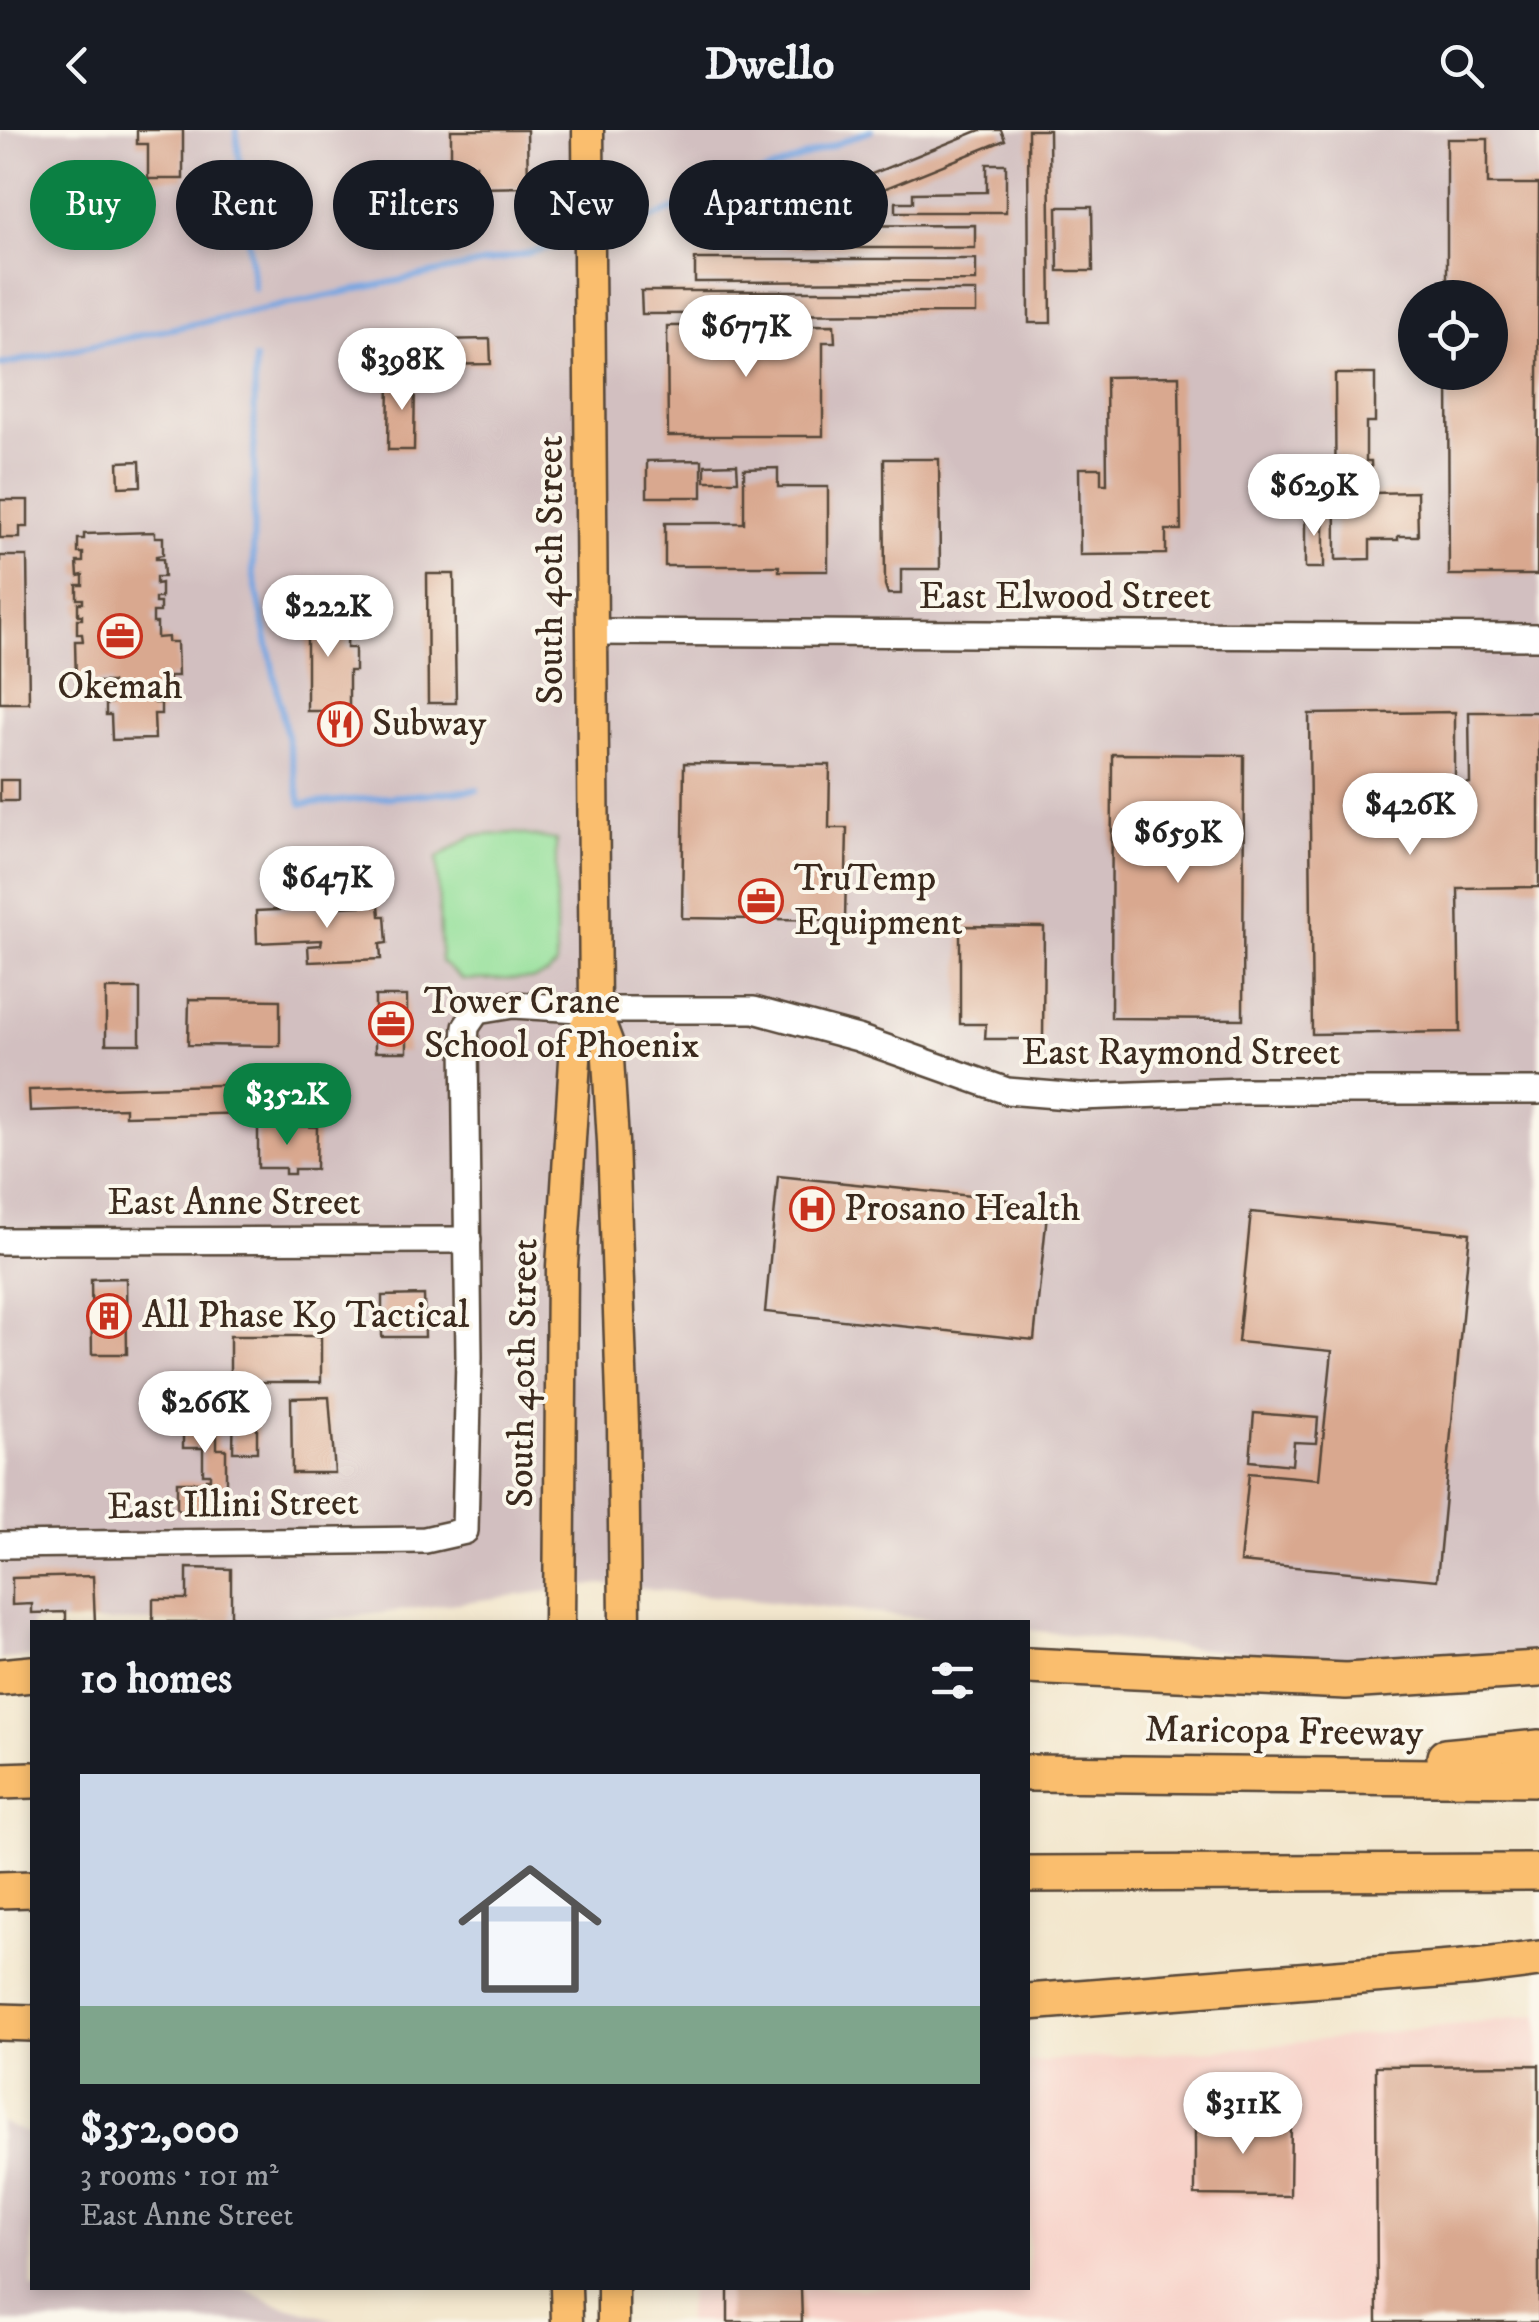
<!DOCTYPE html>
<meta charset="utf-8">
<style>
:root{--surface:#171b24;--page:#242831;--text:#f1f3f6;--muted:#9ea1a6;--line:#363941;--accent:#0b8043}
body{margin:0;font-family:"IM FELL DW Pica",serif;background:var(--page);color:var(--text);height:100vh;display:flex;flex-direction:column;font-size:38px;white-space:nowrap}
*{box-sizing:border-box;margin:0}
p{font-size:32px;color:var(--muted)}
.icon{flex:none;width:55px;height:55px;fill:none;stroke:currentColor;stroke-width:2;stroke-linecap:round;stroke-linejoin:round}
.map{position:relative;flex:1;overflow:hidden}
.side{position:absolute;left:30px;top:1490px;width:1000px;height:670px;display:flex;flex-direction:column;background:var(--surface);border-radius:0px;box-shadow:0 5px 15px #0003}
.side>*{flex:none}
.banner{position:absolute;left:30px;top:30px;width:1000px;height:90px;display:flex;gap:20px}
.controls{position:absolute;left:1398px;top:150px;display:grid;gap:20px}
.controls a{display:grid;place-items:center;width:110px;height:110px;border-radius:50%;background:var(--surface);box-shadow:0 5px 15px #0003;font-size:50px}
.price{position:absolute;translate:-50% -85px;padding:0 22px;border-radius:35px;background:#fff;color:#222;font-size:32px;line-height:65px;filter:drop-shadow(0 2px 5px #0008)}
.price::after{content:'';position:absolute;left:50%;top:60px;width:30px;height:22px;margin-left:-15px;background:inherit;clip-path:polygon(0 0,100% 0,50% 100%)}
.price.current{background:var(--accent);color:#fff}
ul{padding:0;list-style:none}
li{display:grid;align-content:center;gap:20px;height:530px;padding:0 50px}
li+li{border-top:2px solid var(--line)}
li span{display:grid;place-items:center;height:310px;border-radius:0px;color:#555}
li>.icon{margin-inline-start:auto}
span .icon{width:180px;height:180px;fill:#fffc;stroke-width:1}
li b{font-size:42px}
h2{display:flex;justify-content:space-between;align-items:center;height:120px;padding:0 50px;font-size:42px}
.chip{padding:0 35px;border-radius:45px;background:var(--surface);box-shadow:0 5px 15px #0003;font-size:35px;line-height:90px}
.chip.current{background:var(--accent);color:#fff}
header{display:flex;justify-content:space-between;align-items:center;height:130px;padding:0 50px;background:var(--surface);font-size:45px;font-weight:700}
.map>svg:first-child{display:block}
</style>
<header><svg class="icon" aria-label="back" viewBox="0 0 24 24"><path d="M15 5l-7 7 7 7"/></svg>Dwello<svg class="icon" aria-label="search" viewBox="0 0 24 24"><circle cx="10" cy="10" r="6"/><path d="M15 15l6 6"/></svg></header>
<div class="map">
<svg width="1539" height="2192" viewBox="0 0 1539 2192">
<rect width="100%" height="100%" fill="#fbf7ec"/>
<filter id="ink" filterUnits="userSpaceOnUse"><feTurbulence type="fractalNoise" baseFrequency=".01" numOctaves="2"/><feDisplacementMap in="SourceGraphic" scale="20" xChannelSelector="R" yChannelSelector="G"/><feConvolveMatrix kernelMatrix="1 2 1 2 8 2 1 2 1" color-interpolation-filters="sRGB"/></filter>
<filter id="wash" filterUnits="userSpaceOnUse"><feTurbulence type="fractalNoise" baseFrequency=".0048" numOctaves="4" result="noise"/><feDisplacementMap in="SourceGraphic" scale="40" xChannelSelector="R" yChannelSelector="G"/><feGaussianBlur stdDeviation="2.25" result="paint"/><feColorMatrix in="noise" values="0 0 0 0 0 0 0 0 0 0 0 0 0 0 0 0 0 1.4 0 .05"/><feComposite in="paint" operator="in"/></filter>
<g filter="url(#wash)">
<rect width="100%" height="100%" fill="#f3e7ce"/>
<!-- built -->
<path fill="#f7d1c8" d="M1539 1885V2192H686L689 2158H1028V1932L1259 1917Z"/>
<!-- industrial -->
<g fill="#d2bfc0" fill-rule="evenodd">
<path d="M0 0H1539V1556L1028 1500V1492H954L601 1454 316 1492H32V1527L0 1530ZM1415 168H1490V242H1415Z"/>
<path d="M0 1992 32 2005V2158H244L273 2173 340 2192H0Z"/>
</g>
<!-- green -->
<path fill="#96e09b" stroke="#68855c" stroke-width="2.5" d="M514 703 556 710V835L548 844 534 849 463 850 441 832 437 728 472 706Z"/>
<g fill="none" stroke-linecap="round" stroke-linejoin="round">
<!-- stream -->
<g stroke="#78a6e1" stroke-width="6">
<path d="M236 0 254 158"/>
<path d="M597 105 635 95 871 0"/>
<path d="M255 229 253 442 301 674 477 660"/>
<path d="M0 235 520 125 580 110"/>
</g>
</g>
<g id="blocks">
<!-- building -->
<g fill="#d9a88f">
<path d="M137 0H183V49H148V14H137Z"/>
<path d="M451 0H527L528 57 476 58V35H451Z"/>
<path d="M980 0H1001L1005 10 827 82 820 65Z"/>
<path d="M1028 0H1049L1051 193H1029Z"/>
<path d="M1447 9H1488V54H1539L1537 445H1449L1448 242H1490V168H1447Z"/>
<path d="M987 34H1006V82H896V72H913V63L987 62Z"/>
<path d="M1057 77H1092L1093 141H1058Z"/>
<path d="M975 95V118H781L780 96Z"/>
<path d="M695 129H976V151L695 152Z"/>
<path d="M641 161H976V183L642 184Z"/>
<path d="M834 195 835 212H823V306H668L667 196Z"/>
<path d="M490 209 491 234 435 235V210Z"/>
<path d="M1335 244H1375V292H1366V331H1371L1372 363 1417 362 1418 406H1398V410H1370V429L1336 430Z"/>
<path d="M389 246H415L414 320H388Z"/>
<path d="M1179 246 1181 400H1166V424L1080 425 1079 338H1101V354H1107L1106 247Z"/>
<path d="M884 329H939L940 439H901V464H888L885 455Z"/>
<path d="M702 330V367H647V331Z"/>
<path d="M140 331 141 356 119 357 118 332Z"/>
<path d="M737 334 738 351H705V335Z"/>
<path d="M778 338V357H828V441H779V436H665V393H744V339Z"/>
<path d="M0 370H28V397H20V408H0Z"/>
<rect x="1305" y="381" width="19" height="57"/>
<path d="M155 402V407H163V425L156 426V429H163L164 447H156V454L161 453V468H155V473H160V482H153V493H157V508L168 507V512H177L178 546H169V553H162V568H155V573H161V584H154L155 609 112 610 111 585H106V573H111V569H106V557H112V552H76L75 511H83L82 504H77V489H82V485H78V473H83V469H77V455H83V445L78 446 77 432H83V423H78V409H84V404Z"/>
<path d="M0 426H27L29 573H0Z"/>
<path d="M427 444H454L456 573H428Z"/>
<path d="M307 479H348L347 518H355V541H349V581H307Z"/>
<path d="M1455 582V654L1470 653 1469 582H1539V757L1458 758 1460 902 1312 904 1309 584Z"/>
<path d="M1112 624 1244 625 1243 889 1111 888Z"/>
<path d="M684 633 830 635 829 698H847L845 790 682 788Z"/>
<rect x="0" y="650" width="18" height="21"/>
<path d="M379 775 380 786H385L387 813 380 814 381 829 309 832 308 816 321 815 322 810 257 813 256 781Z"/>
<path d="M960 796 1044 797 1043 909H985L986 894H960Z"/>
<rect x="106" y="859" width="34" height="55"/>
<rect x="375" y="866" width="32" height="56"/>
<path d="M189 869 280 870V916L188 915Z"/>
<path d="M256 954V983L125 986V978L30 981 29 960Z"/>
<path d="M258 995 317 997 316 1039H294V1044H285V1038H258Z"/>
<path d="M778 1046 1048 1074 1034 1210 765 1182Z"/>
<path d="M1251 1082 1470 1103 1437 1450 1240 1432 1249 1343 1319 1349 1332 1221 1238 1212Z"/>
<path d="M126 1148 127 1224H92L91 1149Z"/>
<path d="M424 1165 425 1207H382V1166Z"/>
<rect x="230" y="1206" width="91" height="46"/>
<path d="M234 1266H257V1322H233Z"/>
<path d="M329 1267 335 1343H292L291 1268Z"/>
<path d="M183 1271H229V1300H217V1319H226V1364H232L229 1380 208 1377V1384H192V1377L188 1381H179L177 1377V1352H206V1349H210V1344H203V1318H183Z"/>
<path d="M1254 1283 1318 1288 1316 1313 1294 1312 1292 1335 1250 1331Z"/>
<path d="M187 1438 231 1439V1492H153V1469H187Z"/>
<path d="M93 1446 95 1492H66V1482L32 1483V1474L12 1475V1448Z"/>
<path d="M1539 1935V2192H1377L1376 1936Z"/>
<path d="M1195 1988 1291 1989 1290 2066 1195 2065Z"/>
<path d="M728 2158H801L802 2192H728Z"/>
</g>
</g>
</g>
<g filter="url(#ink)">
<use href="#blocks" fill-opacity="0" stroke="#574638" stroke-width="2.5"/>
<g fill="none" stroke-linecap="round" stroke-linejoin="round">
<!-- minor casing -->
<g stroke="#574638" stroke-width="30">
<g id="minor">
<path d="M591 502 1539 507"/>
<path d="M0 1111 468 1110"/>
<path d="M0 1415 425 1410 465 1401 469 1227 465 912 466 897 477 881 513 875 595 880H754L858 908 1007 961 1080 967 1242 961H1539"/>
</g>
</g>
<!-- major casing -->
<g stroke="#574638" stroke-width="35">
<g id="major">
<path d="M588 0 595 880 607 912 613 1012 623 1295 625 1492"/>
<path d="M559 1492 562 1136 576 914 595 880"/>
<path d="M566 2158 567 2192"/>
<path d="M613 2158V2192"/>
</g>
</g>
<!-- highway casing -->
<g stroke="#574638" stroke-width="40">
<g id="highway">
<path d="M1028 1536 1346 1551 1539 1539"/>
<path d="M0 1547 32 1544"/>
<path d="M1445 1627 1539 1618"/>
<path d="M1028 1643 1539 1648"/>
<path d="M0 1651 32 1650"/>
<path d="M1028 1744 1539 1742"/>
<path d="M0 1760 32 1759"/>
<path d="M1028 1872 1476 1837 1539 1829"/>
<path d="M0 1892 32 1893"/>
</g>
</g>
<!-- minor -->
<use href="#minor" stroke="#fff" stroke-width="25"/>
<!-- major -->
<use href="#major" stroke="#fabe6e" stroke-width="30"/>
<!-- highway -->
<use href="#highway" stroke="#fabe6e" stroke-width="35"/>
</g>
</g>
<!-- icons -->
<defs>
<g id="office-ring" transform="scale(2.25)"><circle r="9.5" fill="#fbf7ec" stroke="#c8321e" stroke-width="1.5"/><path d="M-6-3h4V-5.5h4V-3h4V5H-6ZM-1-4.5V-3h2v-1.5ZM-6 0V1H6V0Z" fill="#c8321e"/></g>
<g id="restaurant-ring" transform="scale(2.25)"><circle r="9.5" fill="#fbf7ec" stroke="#c8321e" stroke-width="1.5"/><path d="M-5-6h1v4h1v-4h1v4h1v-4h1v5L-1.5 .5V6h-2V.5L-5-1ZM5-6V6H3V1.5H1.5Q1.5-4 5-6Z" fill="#c8321e"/></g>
<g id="hospital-ring" transform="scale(2.25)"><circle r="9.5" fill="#fbf7ec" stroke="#c8321e" stroke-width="1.5"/><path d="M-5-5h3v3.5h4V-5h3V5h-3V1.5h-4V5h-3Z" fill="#c8321e"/></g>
<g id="building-ring" transform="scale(2.25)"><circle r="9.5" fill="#fbf7ec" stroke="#c8321e" stroke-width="1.5"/><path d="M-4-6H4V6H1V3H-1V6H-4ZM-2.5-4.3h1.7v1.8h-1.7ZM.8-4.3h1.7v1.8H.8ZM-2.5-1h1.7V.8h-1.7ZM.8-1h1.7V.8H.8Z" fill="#c8321e"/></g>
</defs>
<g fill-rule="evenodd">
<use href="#office-ring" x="120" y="506"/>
<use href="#restaurant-ring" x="340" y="594"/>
<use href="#office-ring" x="761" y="771"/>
<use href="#office-ring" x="391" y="894"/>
<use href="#hospital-ring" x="812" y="1079"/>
<use href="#building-ring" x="109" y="1186"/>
</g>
<g text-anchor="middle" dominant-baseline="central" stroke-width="8" stroke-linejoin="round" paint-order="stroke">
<!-- street labels -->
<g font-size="38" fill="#3b2a1e" stroke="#fbf7ec">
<text transform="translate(551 440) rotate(-90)">South 40th Street</text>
<text x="1065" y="467">East Elwood Street</text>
<text x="1181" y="923">East Raymond Street</text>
<text x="234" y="1073">East Anne Street</text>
<text transform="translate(523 1243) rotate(-89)">South 40th Street</text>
<text transform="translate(233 1375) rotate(-1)">East Illini Street</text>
<text transform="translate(1284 1602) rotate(1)">Maricopa Freeway</text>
</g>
<!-- poi labels -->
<g font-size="38" fill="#3b2a1e" stroke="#fbf7ec" text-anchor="start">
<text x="120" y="557" text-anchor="middle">Okemah</text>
<text x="372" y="594">Subway</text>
<text x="794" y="749">TruTemp<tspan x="794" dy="44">Equipment</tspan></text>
<text x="424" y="872">Tower Crane<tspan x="424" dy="44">School of Phoenix</tspan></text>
<text x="844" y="1079">Prosano Health</text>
<text x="142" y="1186">All Phase K9 Tactical</text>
</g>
</g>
</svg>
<div class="controls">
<a><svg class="icon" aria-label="locate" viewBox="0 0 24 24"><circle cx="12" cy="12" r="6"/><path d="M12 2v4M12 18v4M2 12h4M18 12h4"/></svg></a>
</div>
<b class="price" style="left:746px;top:250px">$677K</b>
<b class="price" style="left:402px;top:283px">$398K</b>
<b class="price" style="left:1314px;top:409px">$629K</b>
<b class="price" style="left:328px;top:530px">$222K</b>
<b class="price" style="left:1410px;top:728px">$426K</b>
<b class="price" style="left:1178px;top:756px">$659K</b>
<b class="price" style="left:327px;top:801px">$647K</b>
<b class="price current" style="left:287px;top:1018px">$352K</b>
<b class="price" style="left:205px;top:1326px">$266K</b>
<b class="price" style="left:1243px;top:2027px">$311K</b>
<div class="banner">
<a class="chip current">Buy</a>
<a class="chip">Rent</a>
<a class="chip">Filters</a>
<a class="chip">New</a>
<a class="chip">Apartment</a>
</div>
<section class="side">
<h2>10 homes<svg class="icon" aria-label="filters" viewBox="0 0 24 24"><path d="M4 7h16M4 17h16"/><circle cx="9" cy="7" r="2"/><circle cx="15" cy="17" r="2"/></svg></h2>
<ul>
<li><span style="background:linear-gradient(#c9d6e8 75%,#7fa58c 0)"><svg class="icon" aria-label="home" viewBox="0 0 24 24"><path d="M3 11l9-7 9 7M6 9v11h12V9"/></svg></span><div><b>$352,000</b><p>3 rooms · 101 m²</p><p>East Anne Street</p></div></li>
</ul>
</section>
</div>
